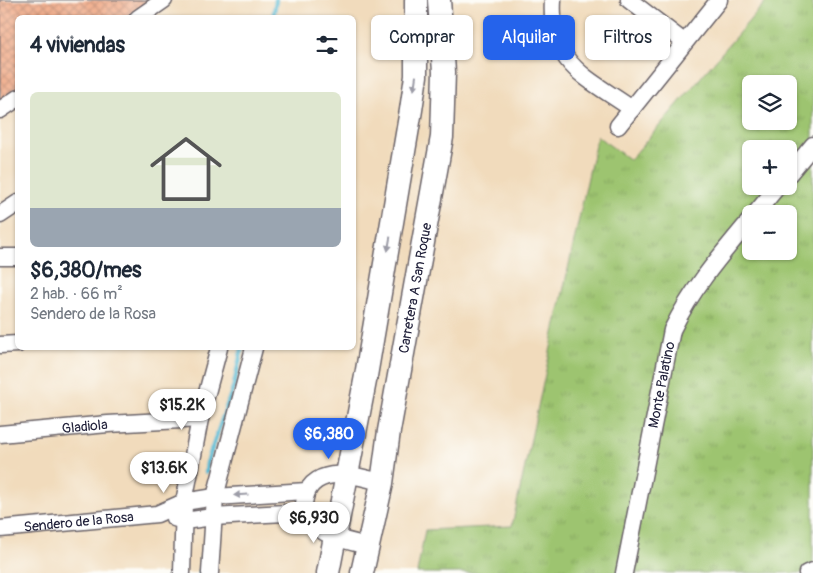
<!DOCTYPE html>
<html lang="es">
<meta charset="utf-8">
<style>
:root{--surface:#fff;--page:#f2f2f3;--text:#1f2937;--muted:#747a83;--line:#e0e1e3;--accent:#2563eb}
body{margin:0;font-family:Pangolin,sans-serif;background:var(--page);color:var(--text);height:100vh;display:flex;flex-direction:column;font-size:19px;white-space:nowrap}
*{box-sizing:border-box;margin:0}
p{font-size:16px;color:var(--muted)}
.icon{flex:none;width:28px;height:28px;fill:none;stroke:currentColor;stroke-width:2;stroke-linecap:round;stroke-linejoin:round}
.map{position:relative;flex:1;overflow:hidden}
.details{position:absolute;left:15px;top:15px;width:341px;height:335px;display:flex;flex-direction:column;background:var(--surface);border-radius:8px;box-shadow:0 1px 4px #0004}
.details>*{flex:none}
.guide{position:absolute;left:371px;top:15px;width:366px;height:45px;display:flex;gap:10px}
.controls{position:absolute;left:742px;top:75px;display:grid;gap:10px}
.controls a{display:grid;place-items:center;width:55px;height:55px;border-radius:8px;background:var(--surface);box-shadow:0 1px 4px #0004;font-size:25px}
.price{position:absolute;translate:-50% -42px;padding:0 11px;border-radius:18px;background:#fff;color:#222;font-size:16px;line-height:32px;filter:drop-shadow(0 1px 2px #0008)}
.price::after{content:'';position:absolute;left:50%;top:30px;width:15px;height:11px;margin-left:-8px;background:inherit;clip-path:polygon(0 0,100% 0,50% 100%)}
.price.selected{background:var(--accent);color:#fff}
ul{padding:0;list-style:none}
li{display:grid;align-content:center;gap:10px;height:265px;padding:0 15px}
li+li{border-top:1px solid var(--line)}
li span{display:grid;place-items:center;height:155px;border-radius:8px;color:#555}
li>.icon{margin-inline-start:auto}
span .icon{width:90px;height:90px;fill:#fffc;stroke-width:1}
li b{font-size:21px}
h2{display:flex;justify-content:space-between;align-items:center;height:60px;padding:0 15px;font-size:21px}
.pill{padding:0 18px;border-radius:8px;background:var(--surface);box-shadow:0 1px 4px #0004;font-size:18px;line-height:45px}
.pill.selected{background:var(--accent);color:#fff}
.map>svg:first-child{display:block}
</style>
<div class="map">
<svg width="813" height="573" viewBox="0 0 813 573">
<defs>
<pattern id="grass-tufts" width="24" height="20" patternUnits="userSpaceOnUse" patternTransform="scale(1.25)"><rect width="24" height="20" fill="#9dc470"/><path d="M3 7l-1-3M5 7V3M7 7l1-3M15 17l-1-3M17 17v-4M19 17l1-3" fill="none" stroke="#87a862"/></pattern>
<pattern id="building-cross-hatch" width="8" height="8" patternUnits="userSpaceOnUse" patternTransform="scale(1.25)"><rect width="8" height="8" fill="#efa27d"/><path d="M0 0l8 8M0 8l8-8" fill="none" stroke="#c18468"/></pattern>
</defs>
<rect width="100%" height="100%" fill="#fdfcf7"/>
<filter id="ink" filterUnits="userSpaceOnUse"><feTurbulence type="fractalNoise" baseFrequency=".02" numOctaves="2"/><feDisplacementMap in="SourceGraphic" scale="10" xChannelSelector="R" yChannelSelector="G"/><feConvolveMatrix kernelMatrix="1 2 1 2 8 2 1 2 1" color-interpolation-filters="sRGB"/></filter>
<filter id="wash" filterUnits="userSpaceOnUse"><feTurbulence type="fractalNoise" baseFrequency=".0096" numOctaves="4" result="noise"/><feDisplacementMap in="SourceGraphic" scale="20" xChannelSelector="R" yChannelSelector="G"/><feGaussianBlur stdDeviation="1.12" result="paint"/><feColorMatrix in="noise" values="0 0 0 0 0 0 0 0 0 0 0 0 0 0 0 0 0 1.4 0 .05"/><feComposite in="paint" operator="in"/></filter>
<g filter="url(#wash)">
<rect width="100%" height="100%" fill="#f1dbbc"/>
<!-- grass -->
<path fill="url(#grass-tufts)" stroke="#607356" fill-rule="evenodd" d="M767 0H813V573H417L425 530 512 526 597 136 630 160ZM751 84H789V121H751ZM751 149H789V186H751ZM751 214H789V251H751Z"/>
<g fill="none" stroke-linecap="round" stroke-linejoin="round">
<!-- stream -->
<g stroke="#55bad4" stroke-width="4.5">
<path d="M273 18 276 0"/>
<path d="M206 472 207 463 234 385 242 348"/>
<path d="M200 573 202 557"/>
</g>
</g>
<g id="blocks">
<!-- building -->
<path fill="url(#building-cross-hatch)" d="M0 0H150L125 18H18V91L0 103Z"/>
</g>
</g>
<g filter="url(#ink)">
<use href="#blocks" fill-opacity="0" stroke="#6a6368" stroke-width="1"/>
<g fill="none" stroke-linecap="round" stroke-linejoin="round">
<!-- street casing -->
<g stroke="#6a6368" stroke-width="19">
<g id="street">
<path d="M553 0C549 65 585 76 632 109"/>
<path d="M629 0 684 42"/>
<path d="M138 18 164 0"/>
<path d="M0 110 18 98"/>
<path d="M618 126 719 0"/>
<path d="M789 174 813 145"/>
<path d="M755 214 778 186"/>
<path d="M0 215 18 203"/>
<path d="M0 257H18"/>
<path d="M0 345 18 344"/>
<path id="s1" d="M0 434 108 424 200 419"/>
<path d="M174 518 184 521 213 517 304 512"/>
<path id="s2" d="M0 529 157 514 184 502 215 497 307 491"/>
<path d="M368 546C348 541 323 537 309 520 303 513 303 507 305 498 313 464 359 475 382 483"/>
<path d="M182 573 184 502 200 419 219 348"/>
<path d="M210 573 215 497 254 348"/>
<path id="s3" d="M624 573 672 330C693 287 721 255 751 219"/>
<path d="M807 573 813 571"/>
</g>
</g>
<!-- secondary casing -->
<g stroke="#6a6368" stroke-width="25">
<g id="secondary">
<path d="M328 573 366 376 411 110 416 76V0"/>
<path id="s4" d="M362 573 382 483 389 431 442 137 444 72 439 0"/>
</g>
</g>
<!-- street -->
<use href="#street" stroke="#fff" stroke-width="16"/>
<!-- secondary -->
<use href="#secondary" stroke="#fff" stroke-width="22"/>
</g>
<!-- one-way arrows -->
<defs><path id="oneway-solid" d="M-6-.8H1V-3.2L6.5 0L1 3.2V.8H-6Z" transform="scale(1.25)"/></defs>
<g fill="#9c9ca7">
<use href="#oneway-solid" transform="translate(415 83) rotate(98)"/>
<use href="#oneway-solid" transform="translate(389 244) rotate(100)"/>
<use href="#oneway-solid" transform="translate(241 495) rotate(176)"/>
</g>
</g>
<g text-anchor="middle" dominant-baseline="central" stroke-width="4.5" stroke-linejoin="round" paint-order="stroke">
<!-- street labels -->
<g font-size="14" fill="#22223b" stroke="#fdfcf7">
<text stroke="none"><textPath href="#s4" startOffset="290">Carretera A San Roque</textPath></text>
<text stroke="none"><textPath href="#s3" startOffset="192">Monte Palatino</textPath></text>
<text stroke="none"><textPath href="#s1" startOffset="85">Gladiola</textPath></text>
<text stroke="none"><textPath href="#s2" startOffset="79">Sendero de la Rosa</textPath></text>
</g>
</g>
</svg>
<div class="controls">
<a><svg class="icon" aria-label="layers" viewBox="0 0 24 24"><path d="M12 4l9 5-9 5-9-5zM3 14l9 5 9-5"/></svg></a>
<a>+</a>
<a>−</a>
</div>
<b class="price" style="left:182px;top:431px">$15.2K</b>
<b class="price selected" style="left:329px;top:460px">$6,380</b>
<b class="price" style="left:164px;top:494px">$13.6K</b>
<b class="price" style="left:314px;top:544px">$6,930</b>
<div class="guide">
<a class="pill">Comprar</a>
<a class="pill selected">Alquilar</a>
<a class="pill">Filtros</a>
</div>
<section class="details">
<h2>4 viviendas<svg class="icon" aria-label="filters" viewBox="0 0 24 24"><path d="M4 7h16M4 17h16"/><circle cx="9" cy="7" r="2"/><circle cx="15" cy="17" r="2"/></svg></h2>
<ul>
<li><span style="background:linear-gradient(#dfe7d0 75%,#9aa5b1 0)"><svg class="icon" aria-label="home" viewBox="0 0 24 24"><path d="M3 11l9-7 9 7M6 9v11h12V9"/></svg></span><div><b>$6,380/mes</b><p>2 hab. · 66 m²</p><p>Sendero de la Rosa</p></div></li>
</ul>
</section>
</div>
